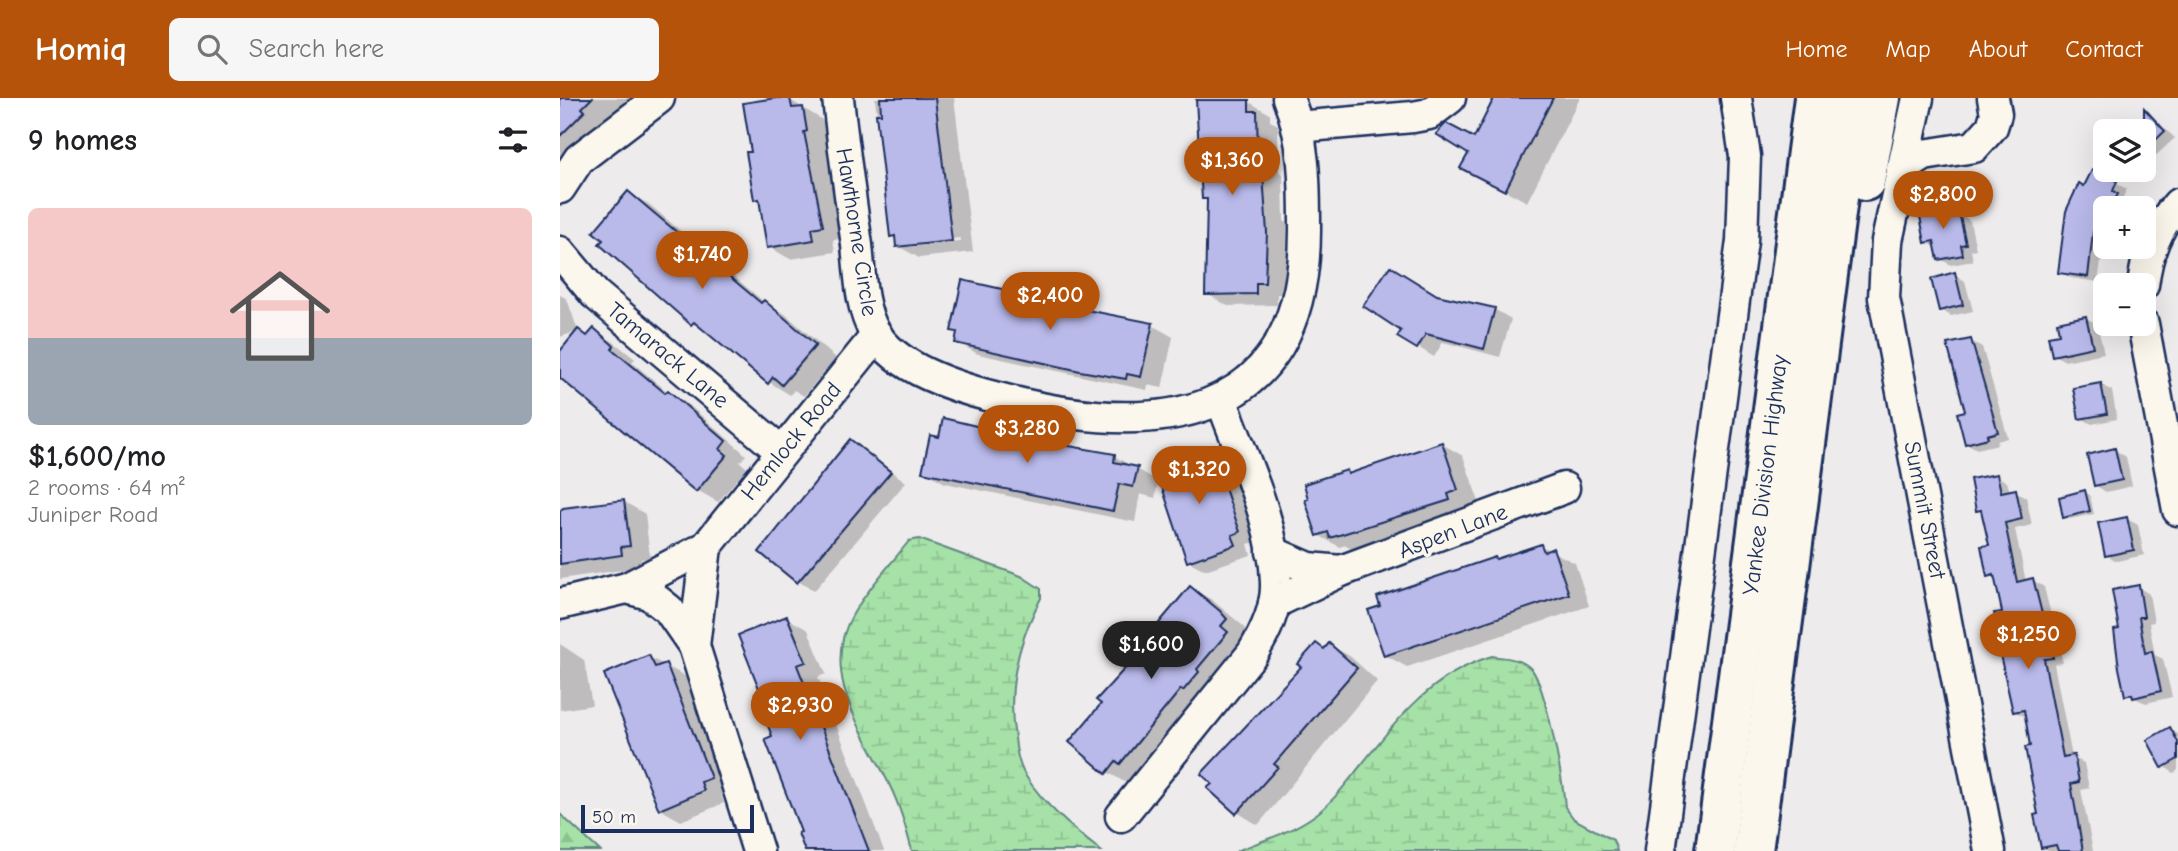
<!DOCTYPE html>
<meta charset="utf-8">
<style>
:root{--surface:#fff;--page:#f6f6f6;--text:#202124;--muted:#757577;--accent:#b45309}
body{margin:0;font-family:"Comic Neue",sans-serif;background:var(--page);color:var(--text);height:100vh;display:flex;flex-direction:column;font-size:26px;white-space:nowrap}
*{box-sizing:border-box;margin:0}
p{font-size:23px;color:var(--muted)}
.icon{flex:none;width:38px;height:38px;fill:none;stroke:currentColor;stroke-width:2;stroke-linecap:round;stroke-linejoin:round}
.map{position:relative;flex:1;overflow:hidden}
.drawer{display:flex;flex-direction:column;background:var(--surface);width:560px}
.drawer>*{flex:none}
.controls{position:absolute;left:1533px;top:21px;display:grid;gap:14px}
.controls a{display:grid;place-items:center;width:63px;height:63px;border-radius:10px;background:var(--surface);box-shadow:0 7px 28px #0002;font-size:35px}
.scale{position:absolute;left:21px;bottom:18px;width:173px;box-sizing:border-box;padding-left:7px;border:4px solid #1b2f5e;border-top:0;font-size:19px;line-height:24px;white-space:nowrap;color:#1b2f5e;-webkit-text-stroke:5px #fbf7ec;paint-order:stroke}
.price{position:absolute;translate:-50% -60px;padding:0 16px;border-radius:24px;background:var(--accent);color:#fff;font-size:23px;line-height:46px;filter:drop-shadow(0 2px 4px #0008)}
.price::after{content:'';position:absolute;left:50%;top:42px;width:21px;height:16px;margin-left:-10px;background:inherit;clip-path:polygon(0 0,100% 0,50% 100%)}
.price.selected{background:#222;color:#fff}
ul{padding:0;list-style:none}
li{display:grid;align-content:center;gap:14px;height:371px;padding:0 28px}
li span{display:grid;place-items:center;height:217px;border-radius:10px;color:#555}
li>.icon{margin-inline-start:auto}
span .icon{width:126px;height:126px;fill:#fffc;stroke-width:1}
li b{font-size:30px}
h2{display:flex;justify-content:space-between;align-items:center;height:84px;padding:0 28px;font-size:30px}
header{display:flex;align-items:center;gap:42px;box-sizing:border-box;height:98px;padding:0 35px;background:var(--accent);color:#fff}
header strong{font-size:33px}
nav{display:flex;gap:38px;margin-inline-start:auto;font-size:24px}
.search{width:490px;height:63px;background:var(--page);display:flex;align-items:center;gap:18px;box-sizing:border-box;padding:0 24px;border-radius:10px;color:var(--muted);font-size:26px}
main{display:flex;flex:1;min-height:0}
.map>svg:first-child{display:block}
</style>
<header>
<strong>Homiq</strong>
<div class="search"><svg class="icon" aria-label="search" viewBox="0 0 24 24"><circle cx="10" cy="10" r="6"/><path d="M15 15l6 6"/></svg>Search here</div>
<nav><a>Home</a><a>Map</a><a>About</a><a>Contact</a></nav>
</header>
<main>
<section class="drawer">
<h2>9 homes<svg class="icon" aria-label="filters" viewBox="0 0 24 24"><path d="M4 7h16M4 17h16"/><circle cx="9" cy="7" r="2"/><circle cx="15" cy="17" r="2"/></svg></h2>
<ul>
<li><span style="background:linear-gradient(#f6c9c9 60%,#9aa5b1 0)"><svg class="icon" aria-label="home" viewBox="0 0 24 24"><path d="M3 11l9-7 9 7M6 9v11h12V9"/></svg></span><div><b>$1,600/mo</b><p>2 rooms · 64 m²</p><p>Juniper Road</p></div></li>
</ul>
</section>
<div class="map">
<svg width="1618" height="753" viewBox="0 0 1618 753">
<defs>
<pattern id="forest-firs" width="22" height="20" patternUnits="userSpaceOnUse" patternTransform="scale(1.75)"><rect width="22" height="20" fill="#a6e1a7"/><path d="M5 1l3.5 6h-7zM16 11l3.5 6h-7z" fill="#8ec192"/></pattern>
<pattern id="wetland-marsh" width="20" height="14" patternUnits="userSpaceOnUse" patternTransform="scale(1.75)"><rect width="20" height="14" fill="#a6e1a7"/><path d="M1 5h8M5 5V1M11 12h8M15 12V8" fill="none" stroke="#8ec192"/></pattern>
</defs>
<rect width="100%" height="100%" fill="#eeebec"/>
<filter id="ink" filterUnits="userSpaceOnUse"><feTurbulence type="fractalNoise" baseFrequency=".0143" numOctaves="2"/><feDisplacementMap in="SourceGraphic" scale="14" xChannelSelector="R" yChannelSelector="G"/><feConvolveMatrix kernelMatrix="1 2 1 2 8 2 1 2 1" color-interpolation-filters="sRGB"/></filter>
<g filter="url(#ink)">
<!-- forest -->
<path fill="url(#forest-firs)" stroke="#608882" stroke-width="2" d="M0 716 40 753H0Z"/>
<!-- wetland -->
<g fill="url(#wetland-marsh)" stroke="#608882" stroke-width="2">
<path d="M359 441 461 478 481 491V500C458 544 446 590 455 640 456 652 459 667 465 677 484 707 513 731 541 753H352C346 730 340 708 329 686 304 634 258 575 293 516 308 490 330 467 349 443Z"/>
<path d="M932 558C945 560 962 560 972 572 986 589 1003 683 1005 709L1014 721 1053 742 1057 753H676C702 743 732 734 755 717 773 704 788 683 802 666 839 619 873 576 932 558Z"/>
</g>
<!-- shadow -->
<g fill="#0003" fill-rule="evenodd">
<path d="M0 0H76L0 67Z"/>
<path d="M227 0 264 23 276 115 279 117 283 140 273 142 275 154 230 161 209 149 201 104 196 100 193 55Z"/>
<path d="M315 0H394L413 154 359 160 338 148 337 141 332 138ZM400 140 401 143 350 149V146Z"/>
<path d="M935 0H1020L967 104 924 81Z"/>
<path d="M689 4 710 16V23L718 27 719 73 723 76 724 123 727 125 726 196H717V207L668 208 647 196 648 103 643 100Z"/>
<path d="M1588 16 1615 40 1593 60 1584 54V33H1570Z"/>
<path d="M1533 74 1567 91 1563 99 1568 103 1564 110H1545V136L1538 184 1511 180 1500 174Z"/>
<path d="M69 95 90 107 204 204 225 216 276 260 244 298 234 292 230 297 209 284 152 237 132 225 45 142Z"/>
<path d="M1391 108 1410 123 1416 151 1411 152 1413 163 1391 167 1380 161 1377 150 1367 144Z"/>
<path d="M1394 176 1405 183 1413 213 1391 218 1380 212Z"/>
<path d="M450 194 462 201 592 227 613 239 602 290 588 287 587 292 418 256 397 244 399 236 393 232Z"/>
<path d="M0 197 7 201 18 233 0 239Z"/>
<path d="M878 199 934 211 951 221 940 259 883 244 874 259 840 238Z"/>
<path d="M1526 220 1537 226 1544 255 1505 263 1494 257 1501 237Z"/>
<path d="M34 232 55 245 75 261 72 264 109 295 129 307 186 357 180 364 187 370 158 404 137 392 0 278V256Z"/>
<path d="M1411 243 1422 249 1448 340 1437 343 1438 346 1417 351 1406 345Z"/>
<path d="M1541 286 1552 293 1557 321 1532 326 1521 320Z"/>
<path d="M420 333 554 358 598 383 595 400 580 396 575 424 385 385 364 373 380 341Z"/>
<path d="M291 343 346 384 254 493 238 483Z"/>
<path d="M882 346 903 358 919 404 908 408 911 414 793 452 785 447 780 449 758 437 787 374 791 377Z"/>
<path d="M1555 352 1566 359 1572 388 1546 394 1535 387Z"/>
<path d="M646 357 672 375 696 444 688 446 691 457 645 472 628 463Z"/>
<path d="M1437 378 1447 384 1450 394 1455 393 1466 399 1472 427 1455 431 1466 484 1473 482 1484 489 1503 565 1494 566 1512 659 1524 665 1529 690 1521 692 1533 753H1490L1482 749 1473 649 1465 619 1454 613 1442 540 1444 515 1437 482 1429 477 1431 448 1424 416 1418 412Z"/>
<path d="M1525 394 1530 397 1534 416 1510 421 1505 418Z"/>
<path d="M63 403 85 416 90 460 81 461 82 469 0 481V415Z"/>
<path d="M1567 421 1578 427 1584 457 1557 463 1546 457Z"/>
<path d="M981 448 1015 465 1029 508 847 569 825 557Z"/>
<path d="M1578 489 1589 496 1594 524 1589 525 1595 557 1603 561 1612 599 1586 605 1567 597Z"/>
<path d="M631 490 652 502 682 527 687 534 681 542 688 547 568 686 547 674 605 529Z"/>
<path d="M227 520 248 532 266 576 258 579 324 753H250L202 594Z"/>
<path d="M0 546 24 562 32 607 0 612Z"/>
<path d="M770 547 791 559 817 583 698 727 677 714 743 569Z"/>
<path d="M89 559 127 579 171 693 161 697 164 705 121 723 100 711Z"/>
<path d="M1610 631 1618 636V672L1614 675 1603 668Z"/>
</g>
<!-- building -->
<g fill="#b9b9ea" stroke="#1b2f5e" stroke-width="2">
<path d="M0 0H32L22 10 25 13 0 38Z"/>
<path d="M216 0H230L232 10 243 9 247 33 244 34 263 128 252 130 254 142 207 150 199 101 194 102 186 54H191L183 5Z"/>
<path d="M320 0H375L392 143 336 149 335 138 330 139 316 16H321Z"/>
<path d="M934 0H993L945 93 900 70 908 56 876 36 886 25 914 40Z"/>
<path d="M636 2H689V13H697L698 62H702L707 135 705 185H696V196L645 197 647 101H642Z"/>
<path d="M1584 10 1605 33 1584 53Z"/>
<path d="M1532 72 1557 83 1553 93 1558 96 1551 110 1543 112 1533 134 1528 179 1498 175 1506 113 1519 85 1524 88Z"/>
<path d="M68 93 201 205 204 202 256 247 222 287 213 279 208 286 134 224 131 227 39 146 43 142 33 134Z"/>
<path d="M1391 106 1394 116 1399 114 1406 146 1401 147 1403 157 1378 162 1374 143 1365 145 1359 113Z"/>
<path d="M830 168 877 197 935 210 924 251 866 236 857 251 837 239 841 233 803 208Z"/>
<path d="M1395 174 1403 207 1379 213 1371 181Z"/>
<path d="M402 182 451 193 450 197 593 225 581 279 567 276 566 281 520 273 395 245 397 234 391 233Z"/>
<path d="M1526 218 1533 249 1492 258 1488 238 1499 236 1497 224Z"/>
<path d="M34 230 54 248 52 251 105 295 108 292 166 343 160 351 167 357 136 394 0 280V253L18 231 27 238Z"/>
<path d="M1411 241 1438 334 1427 337 1428 340 1405 346 1397 315 1405 313 1387 246Z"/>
<path d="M1541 285 1547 316 1519 321 1513 290Z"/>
<path d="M383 320 475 342 555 356 554 364 578 369 573 389 559 386 553 413 362 374 370 337 379 339Z"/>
<path d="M290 341 331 374 237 485 199 454Z"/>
<path d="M882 344 898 392 888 396 890 402 770 440 768 434 757 438 745 402 748 401 744 386 787 372 788 376Z"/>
<path d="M1555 350 1562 382 1534 388 1527 357Z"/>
<path d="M646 355 650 366 656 364 680 434 672 437 676 447 627 464 596 371Z"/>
<path d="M1437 376 1441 394 1456 391 1462 421 1445 425 1457 484 1473 480 1493 560 1484 561 1503 659 1514 657 1519 684 1511 686 1523 753H1498L1496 747 1481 750 1474 717 1478 716 1465 649 1470 648 1464 612 1453 614 1436 539 1440 538 1434 515 1442 514 1434 477 1427 479 1421 448 1429 447 1421 412 1416 413 1410 381Z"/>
<path d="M1525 392 1530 413 1503 420 1499 399Z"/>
<path d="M64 402 70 448 61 449 62 457 0 466V413L3 410Z"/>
<path d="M1567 419 1574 452 1545 458 1538 425Z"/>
<path d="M981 446 984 454 993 450 1009 496 824 558 808 512 820 508 817 499 935 459 936 461Z"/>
<path d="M1579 487 1584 519H1579L1585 555 1592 553 1601 593 1573 600 1572 596 1565 598 1559 570 1554 532 1559 531 1552 492Z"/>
<path d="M630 488 660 513 667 521 661 528 668 534 637 571 639 574 623 593 621 591 560 666 556 663 546 676 509 644 541 606 536 602 603 529 599 525Z"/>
<path d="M227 518 246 564 237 567 309 753H245L238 735 241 734 205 641 212 638 195 595 200 593 178 537Z"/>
<path d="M756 545 764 551 769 545 797 570 714 666 718 669 676 716 647 690 652 686 641 676 741 569 737 566Z"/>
<path d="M89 557 95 569 106 565 151 680 141 684 144 693 99 712 44 576Z"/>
<path d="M1610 629 1618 644V661L1602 670 1587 642Z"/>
</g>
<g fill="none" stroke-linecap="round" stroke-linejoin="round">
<!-- minor casing -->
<g stroke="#1b2f5e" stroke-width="35">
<g id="minor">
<path d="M278 0C283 49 290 98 297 147 300 176 300 209 315 235 337 271 395 289 434 299 589 341 746 332 745 130 745 87 745 41 728 0"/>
<path d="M1358 0 1327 143 1324 200 1430 753"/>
<path d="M737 29 853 19 869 16 890 0"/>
<path d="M1342 71 1364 57 1414 49 1432 29 1436 16 1433 0"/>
<path d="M0 90 19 61 99 0"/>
<path d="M0 154 35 196 222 354"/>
<path d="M1583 187C1587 156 1596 129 1618 106"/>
<path d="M1583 226 1618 412"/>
<path d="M712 454 749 470 781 473"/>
<path d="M67 490 146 449"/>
<path d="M714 505 781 473 1004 390"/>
<path d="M0 506 67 490 89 496 109 512 134 548 198 753"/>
<path d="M134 548 146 449 317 237"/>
<path d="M561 718 692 556C705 535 717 511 716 485 715 423 682 360 662 303"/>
<path d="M1100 753 1182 143 1185 58 1176 0"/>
</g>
</g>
<!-- highway casing -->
<g stroke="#1b2f5e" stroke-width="44">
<g id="highway">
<path d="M1305 83 1321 0"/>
<path d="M1155 753 1254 0"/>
<path d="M1193 753 1291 0"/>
</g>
</g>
<!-- minor -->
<use href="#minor" stroke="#fbf7ec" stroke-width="30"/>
<!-- highway -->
<use href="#highway" stroke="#fbf7ec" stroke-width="38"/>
</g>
</g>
<g text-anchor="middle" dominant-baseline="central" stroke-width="7" stroke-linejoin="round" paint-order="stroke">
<!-- street labels -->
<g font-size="23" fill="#1b2f5e" stroke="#fbf7ec">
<text transform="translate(297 134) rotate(81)">Hawthorne Circle</text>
<text transform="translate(108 257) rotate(40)">Tamarack Lane</text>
<text transform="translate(231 343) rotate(-51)">Hemlock Road</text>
<text transform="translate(1205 377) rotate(-83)">Yankee Division Highway</text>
<text transform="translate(1365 412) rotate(79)">Summit Street</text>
<text transform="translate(893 433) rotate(-21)">Aspen Lane</text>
</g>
</g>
</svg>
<div class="controls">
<a><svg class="icon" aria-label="layers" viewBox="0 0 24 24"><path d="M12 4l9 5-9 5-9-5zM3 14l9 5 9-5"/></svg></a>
<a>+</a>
<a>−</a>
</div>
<div class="scale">50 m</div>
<b class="price" style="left:672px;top:99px">$1,360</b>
<b class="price" style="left:1383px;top:133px">$2,800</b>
<b class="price" style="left:142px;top:193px">$1,740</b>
<b class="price" style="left:490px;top:234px">$2,400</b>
<b class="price" style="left:467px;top:367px">$3,280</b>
<b class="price" style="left:639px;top:408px">$1,320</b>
<b class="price" style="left:1468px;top:573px">$1,250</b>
<b class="price selected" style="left:591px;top:583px">$1,600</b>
<b class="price" style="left:240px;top:644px">$2,930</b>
</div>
</main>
